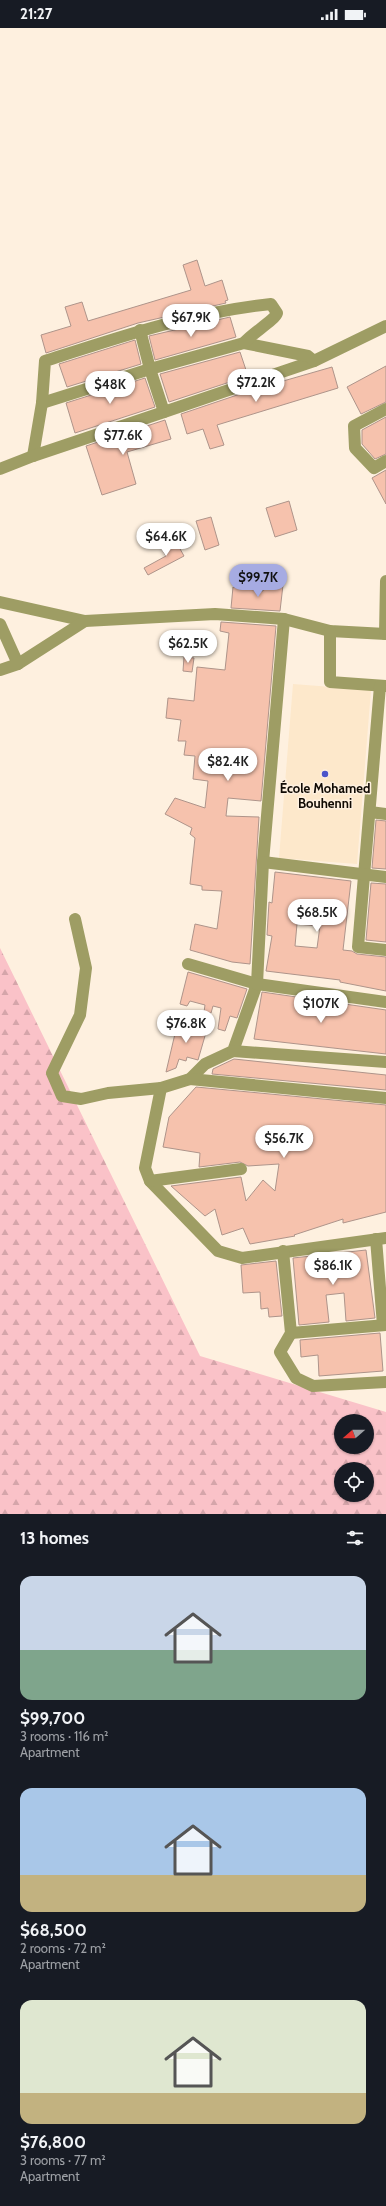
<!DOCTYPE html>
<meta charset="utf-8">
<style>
:root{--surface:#171b24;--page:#20242c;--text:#f1f3f6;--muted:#9ea1a6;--accent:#a6abe2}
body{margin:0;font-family:Cabin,sans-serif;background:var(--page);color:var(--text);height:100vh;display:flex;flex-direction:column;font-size:15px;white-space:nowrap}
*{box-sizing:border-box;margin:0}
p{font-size:13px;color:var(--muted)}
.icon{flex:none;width:22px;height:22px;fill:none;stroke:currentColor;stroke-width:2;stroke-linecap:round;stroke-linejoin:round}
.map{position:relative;height:1486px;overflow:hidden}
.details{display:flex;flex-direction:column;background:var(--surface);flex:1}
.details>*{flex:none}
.needle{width:26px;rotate:250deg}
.fabs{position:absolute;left:334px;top:1386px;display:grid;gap:8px}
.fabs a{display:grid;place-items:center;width:40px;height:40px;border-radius:50%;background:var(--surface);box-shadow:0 1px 3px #0004;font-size:20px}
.price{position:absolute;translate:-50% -34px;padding:0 9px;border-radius:14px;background:#fff;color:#222;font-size:13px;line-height:26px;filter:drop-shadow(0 1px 2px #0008)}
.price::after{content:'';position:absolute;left:50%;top:24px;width:12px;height:9px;margin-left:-6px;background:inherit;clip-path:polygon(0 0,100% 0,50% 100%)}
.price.active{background:var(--accent);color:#111}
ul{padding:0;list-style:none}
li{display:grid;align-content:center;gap:8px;height:212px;padding:0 20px}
li span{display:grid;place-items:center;height:124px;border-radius:12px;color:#555}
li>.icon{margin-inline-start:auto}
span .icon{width:72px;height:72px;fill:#fffc;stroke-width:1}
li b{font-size:17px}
h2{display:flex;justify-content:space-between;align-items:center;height:48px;padding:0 20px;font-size:17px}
.status{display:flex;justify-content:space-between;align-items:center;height:28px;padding:0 20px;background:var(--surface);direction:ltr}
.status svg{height:11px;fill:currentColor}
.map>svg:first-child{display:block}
</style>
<div class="status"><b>21:27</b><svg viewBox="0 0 49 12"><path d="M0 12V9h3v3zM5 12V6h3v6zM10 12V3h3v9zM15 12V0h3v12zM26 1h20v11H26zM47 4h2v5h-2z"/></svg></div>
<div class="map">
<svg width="386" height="1486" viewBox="0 0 386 1486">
<defs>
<pattern id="forest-firs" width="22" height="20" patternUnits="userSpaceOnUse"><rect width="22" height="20" fill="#fac2c8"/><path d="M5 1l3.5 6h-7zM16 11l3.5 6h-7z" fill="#d5a5aa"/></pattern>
</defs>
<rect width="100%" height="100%" fill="#fef0df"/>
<!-- built -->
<path fill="#fde8cb" d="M293 656 371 662 357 836 279 830Z"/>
<!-- forest -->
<path fill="url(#forest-firs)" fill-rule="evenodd" d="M0 920 200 1328 386 1384V1486H0ZM341 1393H367V1419H341ZM341 1441H367V1467H341Z"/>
<!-- building -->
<g fill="#f6c2ad" stroke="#ae948a" fill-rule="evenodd">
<path d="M197 232 205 258 222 252 228 272 225 273 226 275 138 295 46 325 41 307 71 298 65 279 82 274 88 293 191 262 183 237Z"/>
<path d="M230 289 236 309 155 332 149 308Z"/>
<path d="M135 312 141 336 67 359 59 336Z"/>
<path d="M240 324 248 348 169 374 160 346Z"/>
<path d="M386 338V374L361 386 347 359Z"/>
<path d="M332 339 338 360 217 397 224 417 210 421 203 401 187 406 181 386 252 362Z"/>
<path d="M145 350 155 379 75 405 66 375Z"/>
<path d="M386 389V426L375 431 362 416V402Z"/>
<path d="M165 392 171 411 127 424 136 456 102 467 86 418Z"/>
<path d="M386 442V476L372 450Z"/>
<path d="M289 473 297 502 275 509 266 480Z"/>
<path d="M211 489 219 517 205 522 196 493Z"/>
<path d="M174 510 184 528 148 547 144 540 166 528 160 518Z"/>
<path d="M264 555 283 557 280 583 231 580 233 559 263 563Z"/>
<path d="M221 594 276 598 261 773 228 770 226 788 259 789 250 936 232 934 190 922 195 896 217 901 222 863 202 862V858L190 856 195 810 190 806 192 800 165 786 175 770 205 780 208 753 193 751 195 728 184 727 186 713H178L181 692 166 690 168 670 194 673 197 639 225 642 229 605 220 603Z"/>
<path d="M184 629 194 630 192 644 183 643Z"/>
<path d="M376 792 386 793V841L372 840Z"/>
<path d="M275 844 351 853 343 922 352 923 357 926 386 929V963L340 954V952L266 943 272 908 267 907 269 874 272 875ZM297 896 320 898 317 920 295 918Z"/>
<path d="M371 855 386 856V914L366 912Z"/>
<path d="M188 944 247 961 237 990 230 988 225 1003 218 1001 221 980 213 978 211 985 204 984 205 977 190 973 187 978 180 976Z"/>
<path d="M262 964 386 982V1026L254 1011Z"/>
<path d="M178 993 207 1001 198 1032 187 1029 186 1033 179 1031 176 1040 166 1044Z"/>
<path d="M234 1031 386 1047V1062L212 1046 213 1041Z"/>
<path d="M196 1059 386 1077V1184L343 1195V1191L294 1207 295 1208 250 1216 243 1200 222 1207 215 1181 205 1188 171 1158 241 1149 246 1173 263 1152 275 1163 279 1136 248 1138 240 1134 199 1139 200 1125 163 1119 169 1089Z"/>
<path d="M366 1222 375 1290 346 1293 344 1265 326 1267 329 1294 299 1297 293 1230Z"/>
<path d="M276 1233 282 1288 269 1289 268 1280 261 1281 260 1264 243 1265 241 1237Z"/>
<path d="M380 1305 383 1343 319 1348 318 1327 301 1329 300 1312Z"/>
</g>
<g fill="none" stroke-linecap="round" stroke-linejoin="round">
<!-- minor -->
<g stroke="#9e9d64" stroke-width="12">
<path d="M140 302 150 341 164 384 314 333"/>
<path d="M42 375 150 341 244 315 308 328 314 333 386 298"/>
<path d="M386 381 354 398 355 420 374 440 386 433"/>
<path d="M33 428 42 375 45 333C119 309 193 284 271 276L277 285C275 292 251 306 244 315"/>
<path d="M0 441 33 428 164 384"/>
<path d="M0 574 85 593 215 586 284 591 330 603 386 606"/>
<path d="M284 591 263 834 257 956 233 1023 205 1036 190 1051 161 1060 145 1140 150 1153 218 1223 242 1230 386 1210"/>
<path d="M0 596 18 636"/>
<path d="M330 603V654L386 658"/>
<path d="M385 606 386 553"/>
<path d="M0 642 18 636 85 593"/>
<path d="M380 658 358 919 386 922"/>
<path d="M370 784 386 786"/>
<path d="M263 834 386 849"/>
<path d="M75 891 86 940 80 987 52 1045 62 1068 81 1071 108 1065 161 1060"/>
<path d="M188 936 257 956 386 974"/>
<path d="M233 1023 386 1034"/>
<path d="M190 1051 386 1070"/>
<path d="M150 1153 241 1141"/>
<path d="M376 1211 383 1297"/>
<path d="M283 1223 291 1305 280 1324 296 1350 313 1358 386 1354"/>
<path d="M291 1305 386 1297"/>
</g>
</g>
<!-- markers -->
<circle fill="#4b54ca" stroke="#fef0df" stroke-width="1.5" cx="325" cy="746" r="4"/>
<g text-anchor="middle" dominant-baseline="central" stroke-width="3" stroke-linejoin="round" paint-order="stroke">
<!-- poi labels -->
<g font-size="13" font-weight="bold" fill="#100a04" stroke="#fef0df">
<text x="325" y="760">École Mohamed<tspan x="325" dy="15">Bouhenni</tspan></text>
</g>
</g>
</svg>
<div class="fabs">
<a><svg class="needle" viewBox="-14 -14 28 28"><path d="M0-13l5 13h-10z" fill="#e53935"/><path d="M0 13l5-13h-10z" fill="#9ea1a6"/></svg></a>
<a><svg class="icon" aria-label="locate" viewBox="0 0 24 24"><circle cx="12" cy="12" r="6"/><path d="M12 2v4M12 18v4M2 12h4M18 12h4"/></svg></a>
</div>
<b class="price" style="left:191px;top:310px">$67.9K</b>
<b class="price" style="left:256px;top:375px">$72.2K</b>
<b class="price" style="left:110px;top:377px">$48K</b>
<b class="price" style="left:123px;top:428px">$77.6K</b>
<b class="price" style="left:166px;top:529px">$64.6K</b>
<b class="price active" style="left:258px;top:570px">$99.7K</b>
<b class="price" style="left:188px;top:636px">$62.5K</b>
<b class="price" style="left:228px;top:754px">$82.4K</b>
<b class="price" style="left:317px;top:905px">$68.5K</b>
<b class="price" style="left:321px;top:996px">$107K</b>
<b class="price" style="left:186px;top:1016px">$76.8K</b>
<b class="price" style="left:284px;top:1131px">$56.7K</b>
<b class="price" style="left:333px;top:1258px">$86.1K</b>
</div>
<section class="details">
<h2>13 homes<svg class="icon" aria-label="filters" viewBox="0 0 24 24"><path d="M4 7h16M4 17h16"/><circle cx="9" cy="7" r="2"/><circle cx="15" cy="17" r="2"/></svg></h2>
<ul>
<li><span style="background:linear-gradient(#c9d6e8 60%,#7fa58c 0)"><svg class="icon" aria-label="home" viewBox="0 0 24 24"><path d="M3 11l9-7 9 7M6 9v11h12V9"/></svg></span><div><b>$99,700</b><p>3 rooms · 116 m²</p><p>Apartment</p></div></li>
<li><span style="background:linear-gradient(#a9c7e8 70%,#c2b280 0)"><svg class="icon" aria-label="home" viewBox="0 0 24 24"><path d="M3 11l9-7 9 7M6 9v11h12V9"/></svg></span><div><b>$68,500</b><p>2 rooms · 72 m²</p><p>Apartment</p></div></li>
<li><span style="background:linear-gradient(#dfe7d0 75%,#c2b280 0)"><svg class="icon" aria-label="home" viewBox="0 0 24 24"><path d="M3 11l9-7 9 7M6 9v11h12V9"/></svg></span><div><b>$76,800</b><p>3 rooms · 77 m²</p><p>Apartment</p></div></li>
</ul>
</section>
